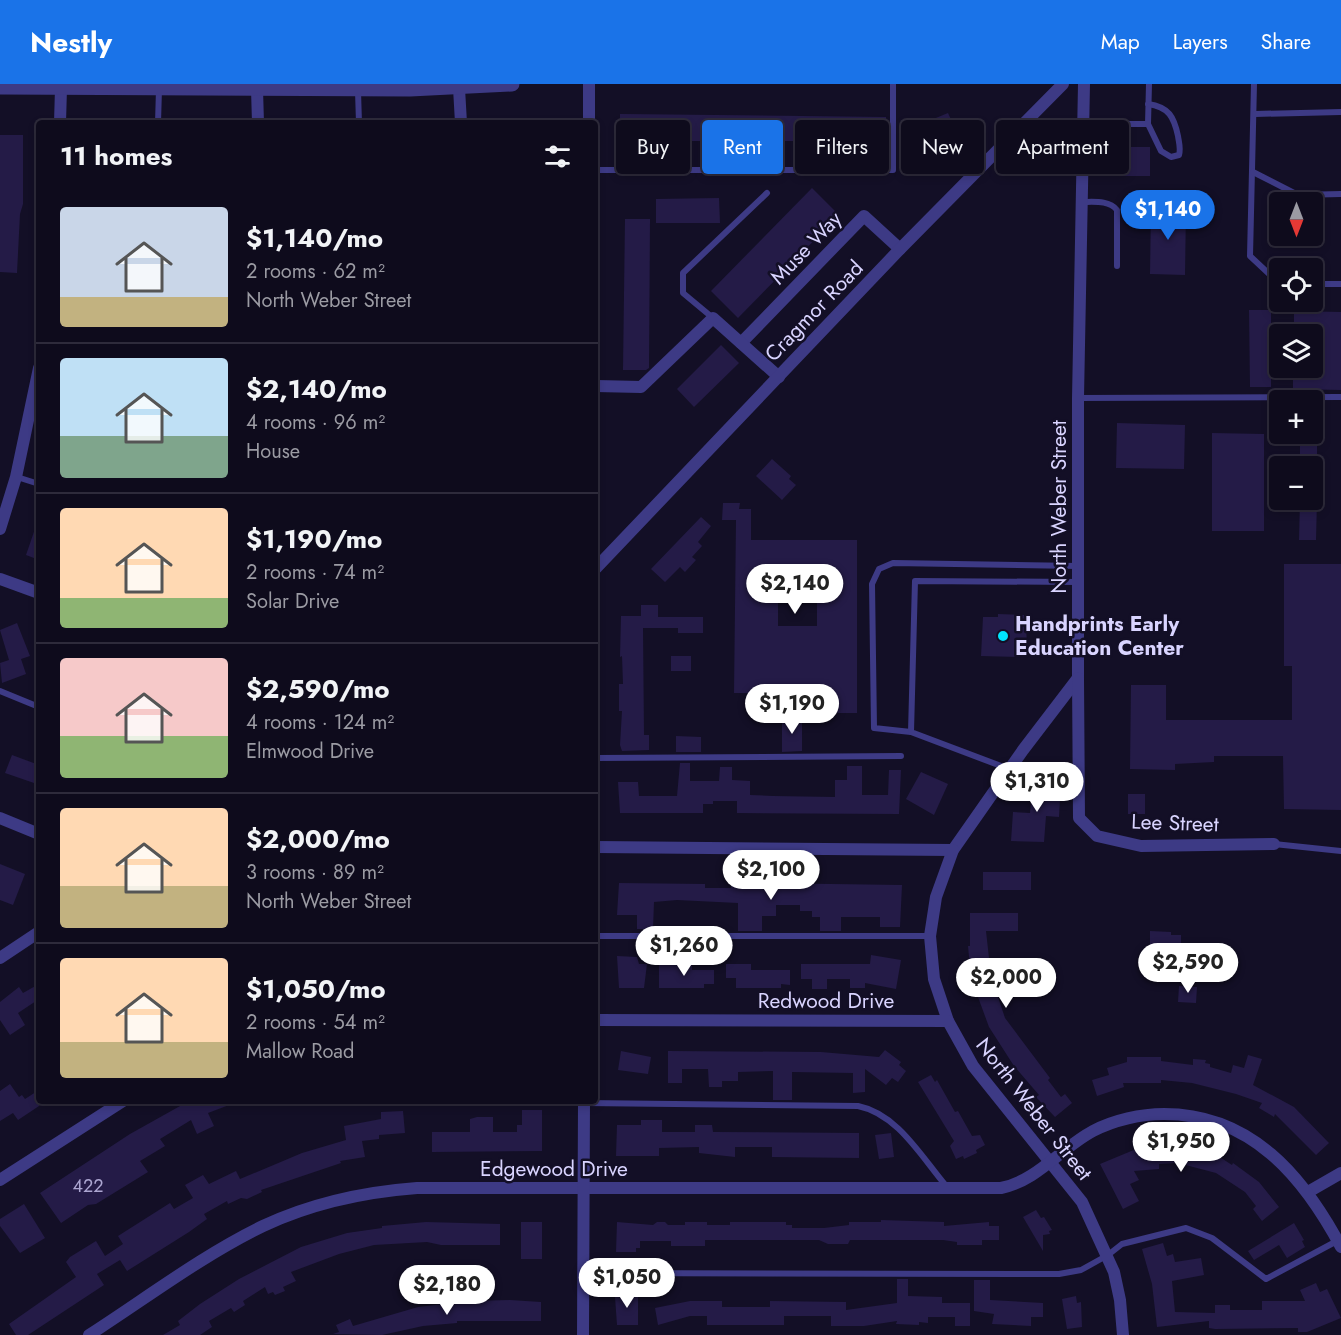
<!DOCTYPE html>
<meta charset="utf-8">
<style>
:root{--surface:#0e0b1c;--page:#1c1929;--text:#f1f3f6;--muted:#9b9ba3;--line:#2e2b3b;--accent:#1a73e8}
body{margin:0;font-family:Jost,sans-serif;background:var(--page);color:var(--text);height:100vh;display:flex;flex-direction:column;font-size:22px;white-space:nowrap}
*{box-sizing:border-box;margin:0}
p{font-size:20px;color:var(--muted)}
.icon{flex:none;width:33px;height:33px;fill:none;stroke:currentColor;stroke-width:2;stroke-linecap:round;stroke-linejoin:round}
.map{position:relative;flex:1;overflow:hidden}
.sheet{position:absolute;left:36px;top:36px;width:562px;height:984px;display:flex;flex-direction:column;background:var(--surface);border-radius:6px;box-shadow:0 3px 9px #0003,0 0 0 2px var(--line)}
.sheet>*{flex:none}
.guide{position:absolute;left:616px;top:36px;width:570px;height:54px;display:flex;gap:12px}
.needle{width:39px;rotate:180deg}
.tools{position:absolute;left:1269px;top:108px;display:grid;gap:12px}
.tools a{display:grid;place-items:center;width:54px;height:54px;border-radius:6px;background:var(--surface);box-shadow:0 3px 9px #0003,0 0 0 2px var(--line);font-size:30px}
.price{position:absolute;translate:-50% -51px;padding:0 14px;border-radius:21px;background:#fff;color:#222;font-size:20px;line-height:39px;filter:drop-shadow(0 2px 3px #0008)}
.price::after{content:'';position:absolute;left:50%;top:36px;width:18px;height:14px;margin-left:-9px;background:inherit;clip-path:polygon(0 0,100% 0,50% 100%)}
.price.current{background:var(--accent);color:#fff}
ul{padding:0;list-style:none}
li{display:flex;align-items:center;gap:18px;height:150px;padding:0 24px}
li+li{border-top:2px solid var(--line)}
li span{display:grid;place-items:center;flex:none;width:168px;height:120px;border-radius:6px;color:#555}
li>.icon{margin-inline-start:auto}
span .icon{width:72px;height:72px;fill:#fffc;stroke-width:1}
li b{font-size:26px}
h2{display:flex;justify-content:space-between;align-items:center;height:72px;padding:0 24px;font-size:26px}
.pill{padding:0 21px;border-radius:6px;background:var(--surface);box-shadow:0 3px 9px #0003,0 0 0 2px var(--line);font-size:21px;line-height:54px}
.pill.current{background:var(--accent);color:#fff}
header{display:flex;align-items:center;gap:36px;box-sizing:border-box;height:84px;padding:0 30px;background:var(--accent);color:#fff}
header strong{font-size:28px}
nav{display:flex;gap:33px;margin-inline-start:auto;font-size:21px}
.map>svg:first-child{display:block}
</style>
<header>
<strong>Nestly</strong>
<nav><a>Map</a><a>Layers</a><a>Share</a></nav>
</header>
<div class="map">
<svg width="1341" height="1251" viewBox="0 0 1341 1251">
<rect width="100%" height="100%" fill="#130f26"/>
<!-- building -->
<g fill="#241b47" fill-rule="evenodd">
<path d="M948 29 960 55 943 63 931 36Z"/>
<path d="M620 30 886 33 887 57H620Z"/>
<path d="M0 51H23V120L20 130 17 189 0 188Z"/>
<rect x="1118" y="63" width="32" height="29"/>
<path d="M812 104 839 131 738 234 711 207Z"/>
<path d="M719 114 720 139H656V115Z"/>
<path d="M1151 124H1186L1185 191 1150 190Z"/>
<path d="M625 135H650L649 284 646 286H623Z"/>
<path d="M1249 226H1271V303H1250Z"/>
<path d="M1294 227 1341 228V306L1293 305V284H1312V250H1294Z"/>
<path d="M721 261 739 279 694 323 677 305Z"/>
<path d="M1117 339 1185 341 1184 385 1116 384Z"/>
<path d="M1212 349 1264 350V447H1212Z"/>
<rect x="1300" y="350" width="17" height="32"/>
<path d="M772 375 791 392 789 395 796 401 782 416 756 392Z"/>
<path d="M1300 416H1317L1316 456H1299Z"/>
<path d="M723 419H740L739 425H751V456H857V629H837V610L734 609 736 436H722ZM778 519H817V542H778Z"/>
<path d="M701 433 711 442 698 458 702 462 692 473 696 476 685 488 680 483 665 498 651 485Z"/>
<path d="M37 439H39V476L26 471Z"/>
<path d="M1284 480H1341V726L1284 725 1283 672H1214V678L1175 680V686L1130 685 1131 601H1166V636H1292V582H1284Z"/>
<path d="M641 521H658V533H703V549H678V544H643L644 651H649V666L622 667 620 661 622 627H619V600H623L622 572 620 573 621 532H641Z"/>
<path d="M998 530 1025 531 1027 558H1023V573L981 572 983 533H998Z"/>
<path d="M17 539 30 572 21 575 26 590 2 599 0 579 9 576 0 546Z"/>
<rect x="671" y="572" width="20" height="15"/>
<path d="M782 635 802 636V667L782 668Z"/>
<path d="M676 652 701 653V668H676Z"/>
<path d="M12 671 39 681V694L36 693 34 699 5 689Z"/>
<path d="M680 679H690V697H719L720 683H732V696L750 697V711L773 712 835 713V696H847V682H862V711H888L889 686H901L899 730 737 729V717H713V720H703V729H620L618 698H638L639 712H677Z"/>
<path d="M921 688 948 700 934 731 906 715Z"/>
<path d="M1037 697 1061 698 1059 733 1046 732 1044 758 1011 757 1013 728 1030 729 1032 705H1037Z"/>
<rect x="1128" y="710" width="17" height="20"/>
<path d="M0 780 25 790 13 821 0 816Z"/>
<rect x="983" y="788" width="48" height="18"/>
<path d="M619 799 705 800V804H731V801H759V799L902 801 900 843H880V833H841V847H820V833H812V827H800V821H776V832H762V847H738V819L677 816 654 818 653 845H637V831H617Z"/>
<path d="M970 829H1018V847H986L991 892 1005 934 1050 994 1048 996 1061 1013 1065 1010 1072 1019 1055 1033 1036 1013 1039 1011 1014 982 989 943 971 894 968 862H970Z"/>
<path d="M1150 847 1171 848V851H1181V864H1150Z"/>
<path d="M871 871 901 876 896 905 865 899V904H850V895H827V905H812V895H801V880H870Z"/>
<path d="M617 872 637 873 639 880H647L644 904H619Z"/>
<path d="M659 880H692V886H714V900H704V904H659Z"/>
<path d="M726 880H751V886H790V901L781 900V904H736V894H726Z"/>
<path d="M39 900V915L18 929 25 941 10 951 0 936V918L19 903 23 909Z"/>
<path d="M1179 902 1197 903 1196 919 1178 918Z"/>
<path d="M885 966 901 978 899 981 906 987 898 998 892 994 886 1001 865 985V1008L853 1009V989L792 988V1016H773V987L738 988V997H722V1003H709L708 985H682V999H668V967L821 968 879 973Z"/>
<path d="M621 967 651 973 648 990 618 986Z"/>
<path d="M1248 971 1262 975 1253 1001 1294 1023 1329 1059 1316 1071 1275 1030 1274 1033 1259 1024 1262 1019 1236 1010 1192 999 1161 996V999H1123L1124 1003 1097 1012 1092 996 1109 991 1107 984 1127 978V973H1161V977L1193 981V975L1206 976 1205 979 1210 980V983L1231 989 1233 981 1244 984Z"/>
<path d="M931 991 935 998 937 996 955 1028 958 1027 972 1052 980 1051 985 1061 976 1066 977 1069 964 1075 963 1072 956 1075 950 1062 954 1057 918 998Z"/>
<path d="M10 1000 19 1013 22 1011 25 1015 39 1006V1022L18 1036 13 1029 0 1037V1007Z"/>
<path d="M189 1017 237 1018 208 1029 214 1042 197 1050 191 1036 160 1055 165 1062 140 1077 148 1088 96 1120 88 1121 61 1139 40 1109 130 1050Z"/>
<path d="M522 1026H542V1067L432 1068V1048H470V1035L477 1033H493V1048H517V1041H522Z"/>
<path d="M403 1027 405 1049 379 1051V1055L362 1057 365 1073 340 1077 341 1079 261 1106 262 1108 247 1115 241 1114 228 1120 227 1117 204 1130 207 1135 189 1148 127 1187 120 1176 97 1190 104 1201 28 1251H16L9 1240 76 1193 66 1178 70 1173 96 1157 105 1172 123 1160 118 1152 170 1119 174 1125 193 1114 185 1101 203 1091 209 1100 236 1087 240 1095 302 1069 346 1056 344 1042 381 1035V1028Z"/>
<path d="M641 1036H662V1048H695V1041H712L713 1048 859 1049V1074L772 1073V1063H735V1073L699 1069V1063L659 1064V1072H616L617 1041H641Z"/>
<path d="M891 1049 894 1073 879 1075 875 1051Z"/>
<path d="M1162 1061 1186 1062 1215 1070 1232 1081 1233 1079 1259 1098 1279 1123 1262 1137 1253 1125 1256 1122 1245 1108 1216 1089 1178 1079 1159 1080V1085L1134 1087 1139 1096 1130 1100 1139 1117 1123 1125 1100 1080 1141 1063Z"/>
<path d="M24 1120 45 1154 20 1169 0 1142V1135Z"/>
<path d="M1036 1126 1041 1134 1044 1133 1052 1146 1049 1147 1050 1150 1043 1151V1167L1023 1133Z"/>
<path d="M881 1136 944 1138V1142L989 1138V1142H999V1156H982V1161H957V1158L943 1156H850L848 1160H828L819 1156H705V1162H671V1157H640V1164H636V1168H616L617 1138 653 1141 657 1138H665L668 1141H685V1138H707V1141H730V1138H786V1141H792V1144H824L849 1141V1138H881Z"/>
<path d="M426 1138 500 1140V1161H441L427 1158 374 1161 339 1170 291 1188 296 1197 283 1203 285 1207 275 1211 273 1208 268 1210 265 1203 243 1217 245 1221 234 1228 231 1224 209 1237 212 1243 200 1251H163L180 1241 178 1237 200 1220 239 1195 301 1163 347 1149 382 1144V1142Z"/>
<rect x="521" y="1138" width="21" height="37"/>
<path d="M1294 1139 1304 1156 1302 1157 1305 1163 1287 1174 1279 1161 1254 1176 1248 1167Z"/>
<path d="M1163 1159 1167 1172 1173 1170 1175 1178 1201 1174 1204 1191 1172 1197 1175 1228 1215 1229V1221H1230V1226H1262V1217H1305L1300 1206 1316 1199 1320 1208 1327 1205 1341 1234 1307 1248H1298V1244L1215 1245 1209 1244V1237L1157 1243 1152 1200 1142 1165Z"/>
<path d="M897 1195H908V1212L942 1213V1219H970V1242H955V1233H928V1239L919 1238V1241L896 1240 897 1237 864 1242H831V1232H784V1241H707V1232H690L658 1241 655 1224 690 1217H722V1223H770V1217L846 1218V1226L897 1219Z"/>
<path d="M974 1196H990V1216L1043 1219V1233H1031V1242L992 1240 994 1230 974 1227Z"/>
<path d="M619 1208H638V1241H617L615 1213H619Z"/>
<path d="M1076 1212 1077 1219 1081 1218 1082 1243 1067 1245 1062 1215Z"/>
<path d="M510 1216 541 1218V1237H457V1239L423 1242 382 1251 333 1250 339 1248 336 1241 350 1235 353 1242 418 1223 469 1217Z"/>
</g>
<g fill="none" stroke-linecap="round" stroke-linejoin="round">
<!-- service -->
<g stroke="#3d3a85" stroke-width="6">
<path d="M1254 0 1250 172 1280 200"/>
<path d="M358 7 359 39"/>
<path d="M1255 30 1341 28"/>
<path d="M158 39 159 5"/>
<path d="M1083 40H1148L1149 0"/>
<path d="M1148 40 1161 67 1171 73 1179 71C1181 65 1179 59 1178 52 1174 33 1169 23 1148 20"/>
<path d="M596 86H893V0"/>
<path d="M1106 86 1107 40"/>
<path d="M1253 88 1298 111 1341 110"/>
<path d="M1082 118C1094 118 1109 116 1117 126V182"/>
<path d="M1312 200H1341"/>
<path d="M713 234 683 209V189L767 109"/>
<path d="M1078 314 1341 313"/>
<path d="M17 393 39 400"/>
<path d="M0 607 39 623"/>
<path d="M911 648 874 644 872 500 879 485 893 479 1078 482"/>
<path d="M596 674 901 672"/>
<path d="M1009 685 911 648 915 497 1078 498"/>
<path d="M1274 760 1341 767"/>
<path d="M596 852H930"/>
<path d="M584 1019 858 1022C898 1030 922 1074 947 1103"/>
<path d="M582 1189 1059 1190 1081 1186 1108 1171 1122 1160 1186 1144 1212 1154 1266 1195 1337 1157"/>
</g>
<!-- minor -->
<g stroke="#3d3a85" stroke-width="12">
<path d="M1084 0 1078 314V594L1023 666 953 766 936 813 930 852 934 895 948 937 973 982 1082 1118 1114 1188 1120 1216 1123 1251"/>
<path d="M459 4 461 39"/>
<path d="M257 5 258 39"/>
<path d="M60 39 61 4"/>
<path d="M589 39V0"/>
<path d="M741 259 864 132 900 165"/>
<path d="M596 302 641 303 713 234 779 293"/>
<path d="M0 445 16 393 39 284"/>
<path d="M596 484 900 165 1063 0"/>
<path d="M0 495 39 509"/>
<path d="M1078 594 1079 734 1097 752 1141 762 1274 760"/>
<path d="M0 734 39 750"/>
<path d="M596 763 953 766"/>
<path d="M0 874 39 848"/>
<path d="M596 936 948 937"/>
<path d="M0 1096 123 1017"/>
<path d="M1308 1108 1341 1089"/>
<path d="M89 1251C145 1215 203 1171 263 1142 312 1119 364 1108 417 1104H1001C1037 1097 1061 1064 1093 1047 1114 1036 1141 1030 1164 1030 1251 1030 1303 1092 1341 1163"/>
<path d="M583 1251 584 1017"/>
</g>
<!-- tertiary -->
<path stroke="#3d3a85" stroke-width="15" d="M0 3 410 5 512 0"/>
</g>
<!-- markers -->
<circle fill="#00e5ff" stroke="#130f26" stroke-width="2" cx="1003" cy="552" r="6"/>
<g text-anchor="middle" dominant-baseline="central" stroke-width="5" stroke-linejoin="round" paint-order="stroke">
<!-- number labels -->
<g font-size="18" fill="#aca6d1">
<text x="88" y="1102">422</text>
</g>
<!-- street labels -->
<g font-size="21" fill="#d9d4ff" stroke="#130f26">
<text transform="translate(806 164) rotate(-46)">Muse Way</text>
<text transform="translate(814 227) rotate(-46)">Cragmor Road</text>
<text transform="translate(1059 423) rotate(-90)">North Weber Street</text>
<text transform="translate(1175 739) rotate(2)">Lee Street</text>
<text x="826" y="917">Redwood Drive</text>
<text transform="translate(1034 1025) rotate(52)">North Weber Street</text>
<text x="554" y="1085">Edgewood Drive</text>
</g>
<!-- poi labels -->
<g font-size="21" font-weight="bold" fill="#d9d4ff" stroke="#130f26" text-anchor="start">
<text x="1015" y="540">Handprints Early<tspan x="1015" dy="24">Education Center</tspan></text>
</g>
</g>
</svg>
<div class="tools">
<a><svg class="needle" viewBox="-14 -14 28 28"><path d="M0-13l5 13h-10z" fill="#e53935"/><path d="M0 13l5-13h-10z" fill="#9b9ba3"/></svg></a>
<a><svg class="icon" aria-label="locate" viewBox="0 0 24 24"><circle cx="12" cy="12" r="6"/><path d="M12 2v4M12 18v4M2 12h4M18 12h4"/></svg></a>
<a><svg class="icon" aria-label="layers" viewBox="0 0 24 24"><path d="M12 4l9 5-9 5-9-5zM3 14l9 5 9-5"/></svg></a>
<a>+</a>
<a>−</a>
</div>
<b class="price current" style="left:1168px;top:157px">$1,140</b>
<b class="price" style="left:795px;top:531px">$2,140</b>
<b class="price" style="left:792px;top:651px">$1,190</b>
<b class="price" style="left:1037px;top:729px">$1,310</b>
<b class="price" style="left:771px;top:817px">$2,100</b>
<b class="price" style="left:684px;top:893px">$1,260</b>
<b class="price" style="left:1188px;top:910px">$2,590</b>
<b class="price" style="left:1006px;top:925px">$2,000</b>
<b class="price" style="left:1181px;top:1089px">$1,950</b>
<b class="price" style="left:627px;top:1225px">$1,050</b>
<b class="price" style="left:447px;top:1232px">$2,180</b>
<div class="guide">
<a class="pill">Buy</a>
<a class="pill current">Rent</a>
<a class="pill">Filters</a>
<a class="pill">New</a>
<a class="pill">Apartment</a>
</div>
<section class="sheet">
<h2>11 homes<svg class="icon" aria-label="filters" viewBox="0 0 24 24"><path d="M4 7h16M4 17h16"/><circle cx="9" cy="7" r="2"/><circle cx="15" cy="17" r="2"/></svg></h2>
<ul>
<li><span style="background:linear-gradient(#c9d6e8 75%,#c2b280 0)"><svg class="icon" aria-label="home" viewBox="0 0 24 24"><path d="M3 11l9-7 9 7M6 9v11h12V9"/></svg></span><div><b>$1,140/mo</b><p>2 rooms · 62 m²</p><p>North Weber Street</p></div></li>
<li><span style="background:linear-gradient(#bfe0f5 65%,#7fa58c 0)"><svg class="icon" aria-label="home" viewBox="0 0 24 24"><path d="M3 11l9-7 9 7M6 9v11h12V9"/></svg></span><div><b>$2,140/mo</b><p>4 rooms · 96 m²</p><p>House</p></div></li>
<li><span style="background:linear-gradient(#ffd9b3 75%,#8fb573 0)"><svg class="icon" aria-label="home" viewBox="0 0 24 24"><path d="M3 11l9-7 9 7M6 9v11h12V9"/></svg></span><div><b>$1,190/mo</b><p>2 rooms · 74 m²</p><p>Solar Drive</p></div></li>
<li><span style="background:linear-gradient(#f6c9c9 65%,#8fb573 0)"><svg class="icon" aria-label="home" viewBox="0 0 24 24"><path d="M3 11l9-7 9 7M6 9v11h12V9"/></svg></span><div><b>$2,590/mo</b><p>4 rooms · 124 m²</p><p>Elmwood Drive</p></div></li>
<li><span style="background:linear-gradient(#ffd9b3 65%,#c2b280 0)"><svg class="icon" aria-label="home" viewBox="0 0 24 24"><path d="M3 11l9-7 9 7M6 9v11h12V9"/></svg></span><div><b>$2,000/mo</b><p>3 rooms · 89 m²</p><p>North Weber Street</p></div></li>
<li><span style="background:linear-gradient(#ffd9b3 70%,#c2b280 0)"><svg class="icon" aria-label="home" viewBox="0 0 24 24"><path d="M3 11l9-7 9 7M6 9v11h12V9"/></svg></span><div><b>$1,050/mo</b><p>2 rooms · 54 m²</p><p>Mallow Road</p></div></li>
</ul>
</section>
</div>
